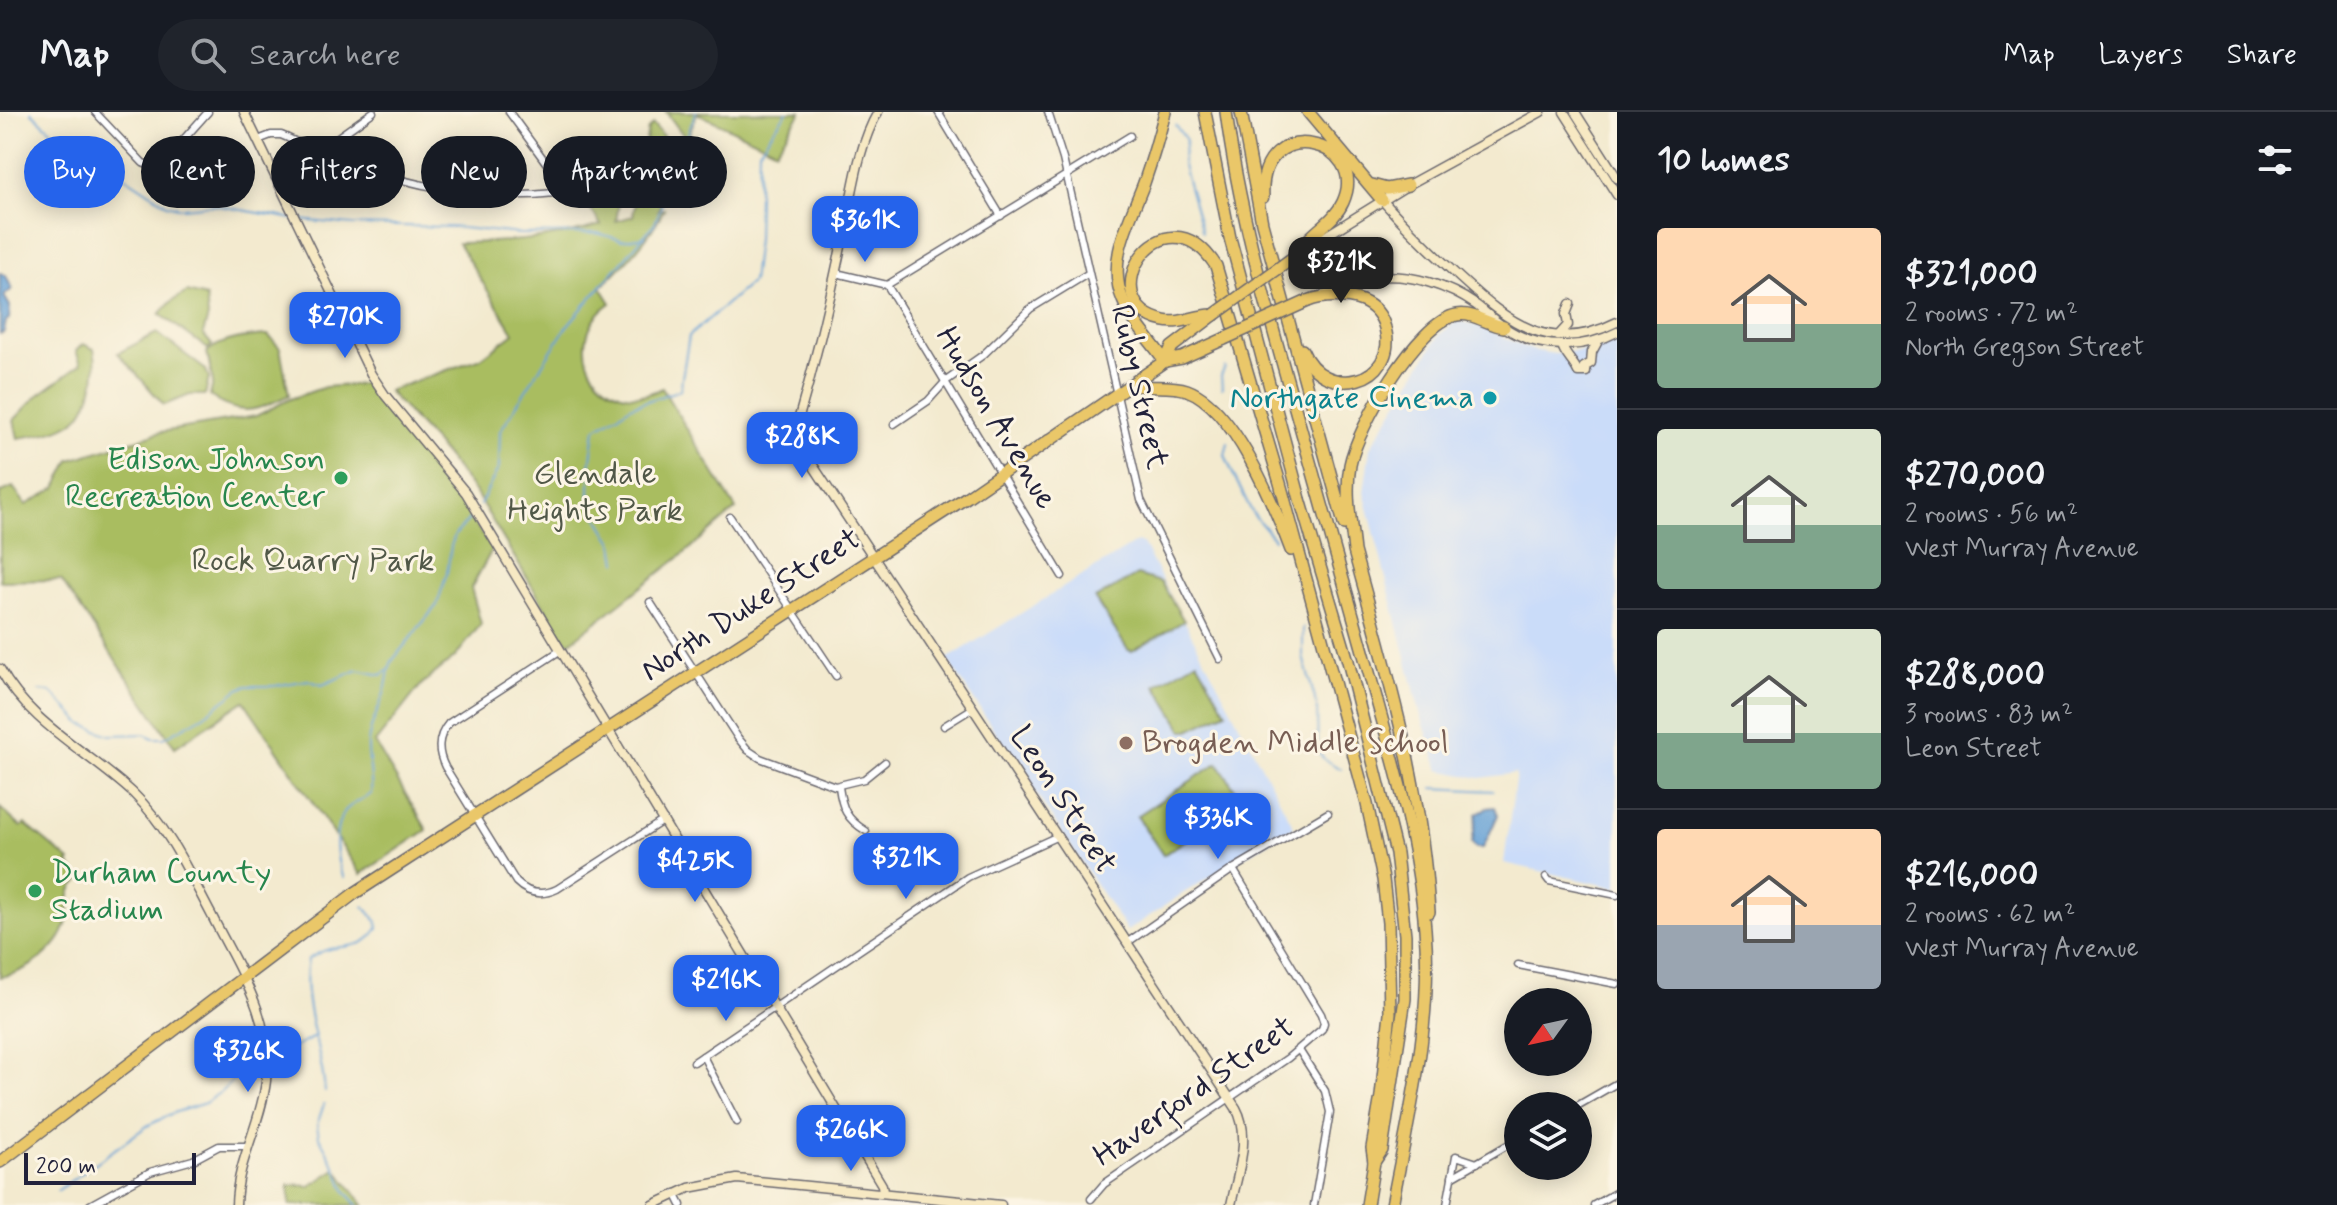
<!DOCTYPE html>
<meta charset="utf-8">
<style>
:root{--surface:#171b24;--page:#20242c;--text:#f1f3f6;--muted:#9ea1a6;--line:#363941;--accent:#2563eb}
body{margin:0;font-family:Mynerve,sans-serif;background:var(--page);color:var(--text);height:100vh;display:flex;flex-direction:column;font-size:30px;white-space:nowrap}
*{box-sizing:border-box;margin:0}
p{font-size:26px;color:var(--muted)}
.icon{flex:none;width:44px;height:44px;fill:none;stroke:currentColor;stroke-width:2;stroke-linecap:round;stroke-linejoin:round}
.map{position:relative;flex:1;overflow:hidden}
.details{display:flex;flex-direction:column;background:var(--surface);width:720px}
.details>*{flex:none}
.hud{position:absolute;left:24px;top:24px;width:760px;height:72px;display:flex;gap:16px}
.needle{width:52px;rotate:237deg}
.controls{position:absolute;left:1504px;top:876px;display:grid;gap:16px}
.controls a{display:grid;place-items:center;width:88px;height:88px;border-radius:50%;background:var(--surface);box-shadow:0 4px 20px #0003;font-size:40px}
.scale{position:absolute;left:24px;bottom:20px;width:172px;box-sizing:border-box;padding-left:8px;border:4px solid #22223b;border-top:0;font-size:22px;line-height:28px;white-space:nowrap;color:#22223b;-webkit-text-stroke:6px #fcf5e5;paint-order:stroke}
.price{position:absolute;translate:-50% -68px;padding:0 18px;border-radius:16px;background:var(--accent);color:#fff;font-size:26px;line-height:52px;filter:drop-shadow(0 2px 4px #0008)}
.price::after{content:'';position:absolute;left:50%;top:48px;width:24px;height:18px;margin-left:-12px;background:inherit;clip-path:polygon(0 0,100% 0,50% 100%)}
.price.selected{background:#222;color:#fff}
ul{padding:0;list-style:none}
li{display:flex;align-items:center;gap:24px;height:200px;padding:0 40px}
li+li{border-top:2px solid var(--line)}
li span{display:grid;place-items:center;flex:none;width:224px;height:160px;border-radius:8px;color:#555}
li>.icon{margin-inline-start:auto}
span .icon{width:96px;height:96px;fill:#fffc;stroke-width:1}
li b{font-size:34px}
h2{display:flex;justify-content:space-between;align-items:center;height:96px;padding:0 40px;font-size:34px}
.chip{padding:0 28px;border-radius:36px;background:var(--surface);box-shadow:0 4px 20px #0003;font-size:28px;line-height:72px}
.chip.selected{background:var(--accent);color:#fff}
header{display:flex;align-items:center;gap:48px;box-sizing:border-box;height:112px;padding:0 40px;background:var(--surface);border-bottom:2px solid var(--line)}
header strong{font-size:38px}
nav{display:flex;gap:44px;margin-inline-start:auto;font-size:28px}
.search{width:560px;height:72px;background:var(--page);display:flex;align-items:center;gap:20px;box-sizing:border-box;padding:0 28px;border-radius:44px;color:var(--muted);font-size:30px}
main{display:flex;flex:1;min-height:0}
.map>svg:first-child{display:block}
</style>
<header>
<strong>Map</strong>
<div class="search"><svg class="icon" aria-label="search" viewBox="0 0 24 24"><circle cx="10" cy="10" r="6"/><path d="M15 15l6 6"/></svg>Search here</div>
<nav><a>Map</a><a>Layers</a><a>Share</a></nav>
</header>
<main>
<div class="map">
<svg width="1617" height="1093" viewBox="0 0 1617 1093">
<rect width="100%" height="100%" fill="#fcf5e5"/>
<filter id="ink" filterUnits="userSpaceOnUse"><feTurbulence type="fractalNoise" baseFrequency=".0125" numOctaves="2"/><feDisplacementMap in="SourceGraphic" scale="16" xChannelSelector="R" yChannelSelector="G"/><feConvolveMatrix kernelMatrix="1 2 1 2 8 2 1 2 1" color-interpolation-filters="sRGB"/></filter>
<filter id="wash" filterUnits="userSpaceOnUse"><feTurbulence type="fractalNoise" baseFrequency=".006" numOctaves="4" result="noise"/><feDisplacementMap in="SourceGraphic" scale="32" xChannelSelector="R" yChannelSelector="G"/><feGaussianBlur stdDeviation="1.8" result="paint"/><feColorMatrix in="noise" values="0 0 0 0 0 0 0 0 0 0 0 0 0 0 0 0 0 1.4 0 .05"/><feComposite in="paint" operator="in"/></filter>
<g filter="url(#wash)">
<rect width="100%" height="100%" fill="#f3eacf"/>
<!-- built -->
<g fill="#cadcf9">
<path d="M1458 208 1487 217 1532 238 1555 242 1592 237 1617 222V776L1504 751 1516 661 1480 666 1439 658 1420 601 1364 380 1370 336 1439 223Z"/>
<path d="M1137 430 1143 432 1294 715 1182 782 1127 819 947 547Z"/>
</g>
<!-- green -->
<g fill="#a9bd61" stroke="#66704e" stroke-width="2">
<path d="M666 0H801L776 38 697 1 687 28Z"/>
<path d="M653 12 680 45 658 98 664 97C648 129 626 150 601 175L611 191C555 230 602 308 662 276L736 397 686 440 569 531 562 524 475 380 434 329 388 279 481 246 514 221 458 131C509 130 551 128 601 113L588 93 591 86 614 85 619 91 616 109 633 104 648 17Z"/>
<path d="M187 180 206 185 208 205 203 222 212 233 208 237 160 202 172 189Z"/>
<path d="M157 221 206 258 209 266 205 283H190L164 293 118 241Z"/>
<path d="M268 223 280 236 289 283C258 298 241 307 210 284L213 270 207 240C221 227 250 224 268 223Z"/>
<path d="M83 232 94 237C99 257 91 297 74 309 57 321 37 323 18 326L14 308 37 284 81 252 76 239Z"/>
<path d="M365 272 448 369 492 438 471 476 481 512 455 545 422 572 375 631 427 718 361 762 244 589 175 635 61 468 0 469V381L13 375 26 393 56 376 70 348 161 320 256 304 290 287 325 275Z"/>
<path d="M1137 463 1161 470 1184 509 1132 539 1128 538 1095 487Z"/>
<path d="M1197 549 1226 600 1189 618H1183L1156 573Z"/>
<path d="M1218 651 1243 690 1163 743 1137 704Z"/>
<path d="M0 696 21 715 25 712 70 749 68 751 81 767C63 780 72 794 66 813 58 838 27 861 0 865Z"/>
<path d="M336 1057 364 1093H290L289 1073 310 1074Z"/>
</g>
<!-- water -->
<g fill="#66a1d6" stroke="#446288" stroke-width="2">
<path d="M0 161 6 164 12 177 4 184 10 194 9 207 6 209 4 220 0 222Z"/>
<path d="M1495 695 1498 703 1483 736H1476L1472 731 1477 702 1486 696Z"/>
</g>
<g fill="none" stroke-linecap="round" stroke-linejoin="round">
<!-- stream -->
<g stroke="#66a1d6" stroke-width="2">
<path d="M31 0 72 37 106 52 167 92 182 96 213 93 294 107"/>
<path d="M1175 13 1186 28 1182 50 1202 120"/>
<path d="M300 108 353 113 453 115 520 122 597 121 622 128 645 125"/>
<path d="M1222 276 1221 264 1225 255"/>
<path d="M1228 331 1225 343 1232 360 1253 402 1274 427"/>
<path d="M480 393 499 355 500 319 567 214 655 111 696 0"/>
<path d="M617 450 614 432 590 393V355L595 317 632 294 680 278 689 224 752 170 757 127 759 38 787 0"/>
<path d="M1303 516V545L1317 594 1318 640 1324 647 1341 657"/>
<path d="M39 579 51 580 82 612 110 623 145 622 153 626H164L203 604 239 577 247 574H274L308 568 322 573 358 558 381 563 387 559"/>
<path d="M1433 676 1493 679"/>
<path d="M344 766C335 750 332 715 345 699 349 693 364 687 371 682 373 664 367 647 368 630 370 610 382 593 386 574 388 565 388 558 392 549L437 493 447 461 451 434 455 423 471 405"/>
<path d="M284 941 314 925"/>
<path d="M325 980C322 935 300 893 308 847 314 844 320 840 326 838 347 832 365 838 378 816L377 809 364 794"/>
<path d="M324 992 317 1013 319 1025 334 1052 346 1080 358 1093"/>
<path d="M57 1079 147 1014 173 1001 205 991 222 979 235 966 255 954"/>
</g>
</g>
</g>
<g filter="url(#ink)">
<g fill="none" stroke-linecap="round" stroke-linejoin="round">
<!-- street casing -->
<g stroke="#6b686f" stroke-width="9">
<g id="street">
<path d="M95 0 143 51 157 57 208 0"/>
<path d="M938 0 1001 104"/>
<path d="M1048 0 1063 47 1141 388 1220 547"/>
<path d="M258 28 271 23H281C302 32 322 43 343 50 409 74 485 89 555 81L561 75 558 67 509 0"/>
<path d="M317 40 373 0"/>
<path d="M836 161 887 173 1130 24"/>
<path d="M887 173 1062 464"/>
<path d="M894 312 928 289 946 269 983 243 1030 197 1089 161"/>
<path d="M730 405 836 564"/>
<path d="M650 490 738 626 748 638 760 646 835 674 864 667 885 650"/>
<path d="M561 538 449 611C437 625 437 639 445 655L516 770C528 782 542 784 557 777L664 708"/>
<path d="M944 614 973 596"/>
<path d="M839 675C842 696 846 707 866 719"/>
<path d="M1546 765 1549 769 1617 783"/>
<path d="M1128 830 1233 757 1328 701"/>
<path d="M1518 853 1617 872"/>
<path d="M1299 938 1325 979 1330 1000 1314 1093"/>
<path d="M703 944 737 1010"/>
<path d="M694 950 968 765 1058 724"/>
<path d="M1577 994 1617 971"/>
<path d="M1452 1065 1518 1027"/>
<path d="M675 1081 681 1093"/>
<path d="M1091 1087 1104 1072 1288 946 1322 917 1324 911 1321 902 1233 757"/>
<path d="M90 1093 150 1060 193 1048 219 1034H247"/>
<path d="M1447 1093 1456 1044 1477 1051"/>
<path d="M1594 1093 1617 1080"/>
</g>
</g>
<!-- secondary casing -->
<g stroke="#6b686f" stroke-width="11">
<g id="secondary">
<path d="M244 0 371 262 385 283 466 381 882 1073 883 1080"/>
<path d="M878 0C856 38 852 88 842 130 829 193 814 254 796 316L797 329 1236 996C1252 1025 1237 1063 1231 1093"/>
<path d="M1564 0 1617 83"/>
<path d="M1575 0 1617 66"/>
<path d="M1382 88C1407 116 1433 141 1460 166 1509 211 1550 244 1617 210"/>
<path d="M1303 138 1408 73 1541 0"/>
<path d="M1324 182C1341 175 1359 167 1377 165 1411 161 1449 174 1476 193 1489 203 1501 215 1516 222 1547 238 1587 236 1617 220"/>
<path d="M1558 224 1568 213 1566 202 1570 192"/>
<path d="M1562 233C1564 243 1574 250 1578 260H1586"/>
<path d="M1584 255 1591 251 1592 240 1598 229"/>
<path d="M0 557C30 612 89 640 133 681 169 716 189 761 212 804 239 858 273 905 266 969 261 1012 237 1049 236 1093"/>
<path d="M653 1093 689 1076 737 1067 1001 1093"/>
</g>
</g>
<!-- highway casing -->
<g stroke="#6b686f" stroke-width="14">
<g id="highway">
<path d="M1165 0C1159 24 1152 48 1144 71 1130 108 1106 149 1123 188 1132 210 1152 230 1165 249"/>
<path d="M1205 0 1230 126 1300 387 1348 549 1396 741 1405 823V887L1382 1038 1374 1050"/>
<path d="M1226 0C1238 92 1263 182 1288 271 1315 367 1342 462 1368 557 1392 643 1418 728 1425 817 1433 909 1409 1003 1392 1093"/>
<path d="M1241 0 1262 111 1344 412"/>
<path d="M1308 0 1382 88"/>
<path d="M1372 73 1387 77 1408 73"/>
<path d="M1263 85C1258 0 1371 28 1343 90 1336 106 1322 114 1310 126 1304 132 1302 139 1294 145"/>
<path d="M1214 203C1197 202 1182 213 1164 209 1087 192 1163 71 1216 154L1280 371 1367 692 1383 767 1388 811 1390 901 1381 984 1372 1036 1374 1050 1367 1093"/>
<path d="M1302 238C1324 292 1400 270 1385 216 1382 204 1374 194 1362 189 1347 183 1322 183 1308 189"/>
<path d="M1165 249 1182 246 1224 227"/>
<path d="M1131 273C1149 277 1170 272 1187 278 1234 295 1274 393 1291 438"/>
<path d="M1429 800C1422 674 1387 560 1354 439 1351 410 1345 383 1350 353 1357 316 1418 209 1457 203 1474 200 1488 213 1504 215"/>
<path d="M0 1050 355 781 967 385 1165 249 1172 235 1214 203"/>
</g>
</g>
<!-- street -->
<use href="#street" stroke="#fff" stroke-width="6"/>
<!-- secondary -->
<use href="#secondary" stroke="#f7e9c3" stroke-width="8"/>
<!-- highway -->
<use href="#highway" stroke="#eac769" stroke-width="11"/>
<!-- highway-bridge casing -->
<g stroke="#6b686f" stroke-width="14" stroke-linecap="butt">
<g id="highway-bridge">
<path d="M1214 203 1294 145"/>
<path d="M1224 227 1308 189"/>
</g>
</g>
<!-- highway-bridge -->
<use href="#highway-bridge" stroke="#eac769" stroke-width="11"/>
</g>
</g>
<!-- markers -->
<circle fill="#0f9aa8" stroke="#fcf5e5" stroke-width="3" cx="1490" cy="286" r="8"/>
<g fill="#2e9e5b" stroke="#fcf5e5" stroke-width="3">
<circle cx="341" cy="366" r="8"/>
<circle cx="35" cy="779" r="8"/>
</g>
<circle fill="#8d6e63" stroke="#fcf5e5" stroke-width="3" cx="1126" cy="631" r="8"/>
<g text-anchor="middle" dominant-baseline="central" stroke-width="6" stroke-linejoin="round" paint-order="stroke">
<!-- street labels -->
<g font-size="32" fill="#22223b" stroke="#fcf5e5">
<text transform="translate(1139 275) rotate(77)">Ruby Street</text>
<text transform="translate(996 306) rotate(59)">Hudson Avenue</text>
<text transform="translate(751 493) rotate(-33)">North Duke Street</text>
<text transform="translate(1063 688) rotate(57)">Leon Street</text>
<text transform="translate(1194 980) rotate(-35)">Haverford Street</text>
</g>
<!-- culture labels -->
<g font-size="32" fill="#0d838f" stroke="#fcf5e5" text-anchor="end">
<text x="1474" y="286">Northgate Cinema</text>
</g>
<!-- leisure labels -->
<g font-size="32" fill="#27864d" stroke="#fcf5e5" text-anchor="end">
<text x="325" y="348">Edison Johnson<tspan x="325" dy="37">Recreation Center</tspan></text>
<text x="51" y="761" text-anchor="start">Durham County<tspan x="51" dy="37">Stadium</tspan></text>
</g>
<!-- park labels -->
<g font-size="32" fill="#515848" stroke="#fcf5e5">
<text x="595" y="362">Glendale<tspan x="595" dy="37">Heights Park</tspan></text>
<text x="313" y="449">Rock Quarry Park</text>
</g>
<!-- education labels -->
<g font-size="32" fill="#785e54" stroke="#fcf5e5" text-anchor="start">
<text x="1142" y="631">Brogden Middle School</text>
</g>
</g>
</svg>
<div class="controls">
<a><svg class="needle" viewBox="-14 -14 28 28"><path d="M0-13l5 13h-10z" fill="#e53935"/><path d="M0 13l5-13h-10z" fill="#9ea1a6"/></svg></a>
<a><svg class="icon" aria-label="layers" viewBox="0 0 24 24"><path d="M12 4l9 5-9 5-9-5zM3 14l9 5 9-5"/></svg></a>
</div>
<div class="scale">200 m</div>
<b class="price" style="left:865px;top:152px">$361K</b>
<b class="price selected" style="left:1341px;top:193px">$321K</b>
<b class="price" style="left:345px;top:248px">$270K</b>
<b class="price" style="left:802px;top:368px">$288K</b>
<b class="price" style="left:1218px;top:749px">$336K</b>
<b class="price" style="left:906px;top:789px">$321K</b>
<b class="price" style="left:695px;top:792px">$425K</b>
<b class="price" style="left:726px;top:911px">$216K</b>
<b class="price" style="left:248px;top:982px">$326K</b>
<b class="price" style="left:851px;top:1061px">$266K</b>
<div class="hud">
<a class="chip selected">Buy</a>
<a class="chip">Rent</a>
<a class="chip">Filters</a>
<a class="chip">New</a>
<a class="chip">Apartment</a>
</div>
</div>
<section class="details">
<h2>10 homes<svg class="icon" aria-label="filters" viewBox="0 0 24 24"><path d="M4 7h16M4 17h16"/><circle cx="9" cy="7" r="2"/><circle cx="15" cy="17" r="2"/></svg></h2>
<ul>
<li><span style="background:linear-gradient(#ffd9b3 60%,#7fa58c 0)"><svg class="icon" aria-label="home" viewBox="0 0 24 24"><path d="M3 11l9-7 9 7M6 9v11h12V9"/></svg></span><div><b>$321,000</b><p>2 rooms · 72 m²</p><p>North Gregson Street</p></div></li>
<li><span style="background:linear-gradient(#dfe7d0 60%,#7fa58c 0)"><svg class="icon" aria-label="home" viewBox="0 0 24 24"><path d="M3 11l9-7 9 7M6 9v11h12V9"/></svg></span><div><b>$270,000</b><p>2 rooms · 56 m²</p><p>West Murray Avenue</p></div></li>
<li><span style="background:linear-gradient(#dfe7d0 65%,#7fa58c 0)"><svg class="icon" aria-label="home" viewBox="0 0 24 24"><path d="M3 11l9-7 9 7M6 9v11h12V9"/></svg></span><div><b>$288,000</b><p>3 rooms · 83 m²</p><p>Leon Street</p></div></li>
<li><span style="background:linear-gradient(#ffd9b3 60%,#9aa5b1 0)"><svg class="icon" aria-label="home" viewBox="0 0 24 24"><path d="M3 11l9-7 9 7M6 9v11h12V9"/></svg></span><div><b>$216,000</b><p>2 rooms · 62 m²</p><p>West Murray Avenue</p></div></li>
</ul>
</section>
</main>
